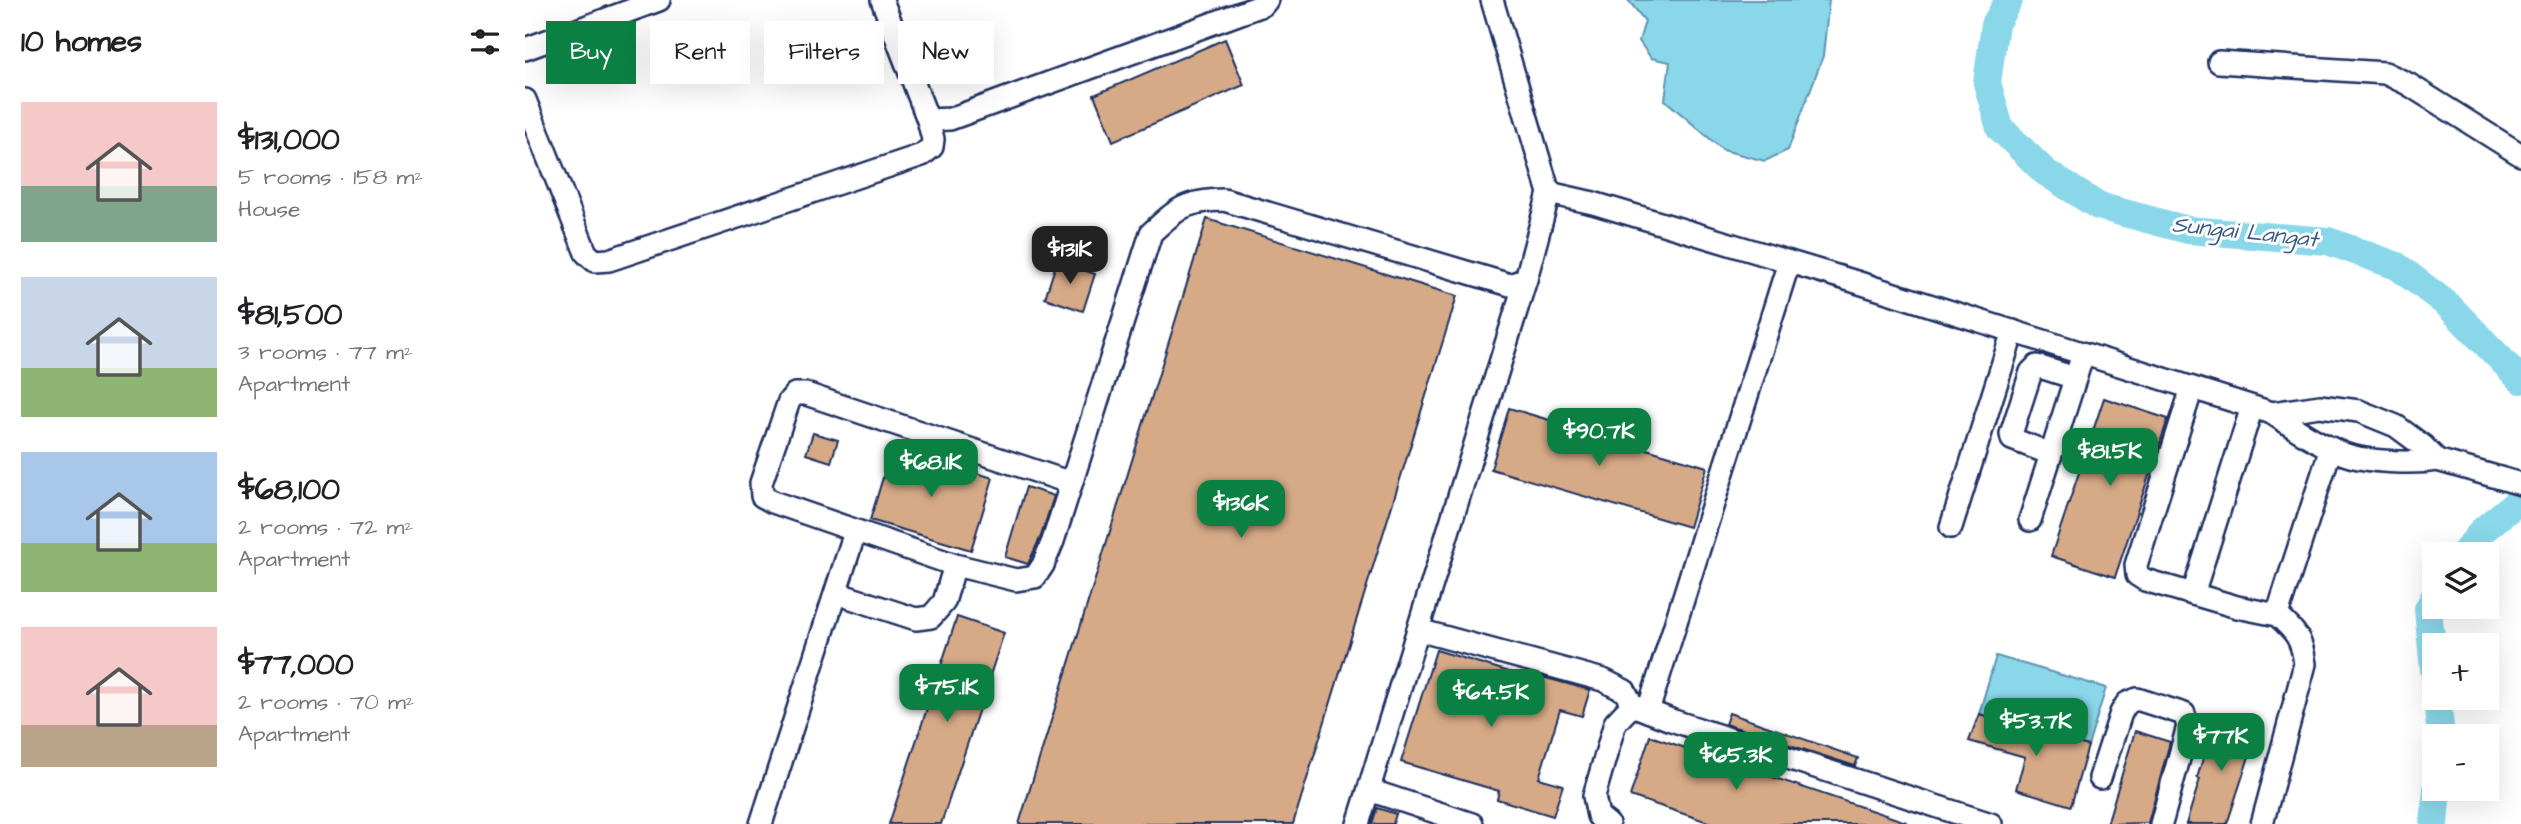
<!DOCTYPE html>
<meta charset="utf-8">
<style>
:root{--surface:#fff;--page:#f6f6f6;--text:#202124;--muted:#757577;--accent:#0b8043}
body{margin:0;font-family:"Architects Daughter",sans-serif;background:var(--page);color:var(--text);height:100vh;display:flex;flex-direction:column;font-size:26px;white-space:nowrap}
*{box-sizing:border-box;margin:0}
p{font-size:23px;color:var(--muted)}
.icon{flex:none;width:38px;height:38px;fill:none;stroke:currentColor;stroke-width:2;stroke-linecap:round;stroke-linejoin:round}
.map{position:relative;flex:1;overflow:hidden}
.panel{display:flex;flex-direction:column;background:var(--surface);width:525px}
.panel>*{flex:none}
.banner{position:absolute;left:21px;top:21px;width:665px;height:63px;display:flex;gap:14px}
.fabs{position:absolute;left:1897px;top:542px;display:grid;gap:14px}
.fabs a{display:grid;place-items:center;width:77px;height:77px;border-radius:0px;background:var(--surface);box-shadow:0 7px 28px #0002;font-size:35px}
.price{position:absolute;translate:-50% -60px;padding:0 16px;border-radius:14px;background:var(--accent);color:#fff;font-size:23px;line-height:46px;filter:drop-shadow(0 2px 4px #0008)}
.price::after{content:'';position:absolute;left:50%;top:42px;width:21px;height:16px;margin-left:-10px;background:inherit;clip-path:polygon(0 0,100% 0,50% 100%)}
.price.current{background:#222;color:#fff}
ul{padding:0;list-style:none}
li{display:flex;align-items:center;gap:21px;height:175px;padding:0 21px}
li span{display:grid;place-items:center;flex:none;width:196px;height:140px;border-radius:0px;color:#555}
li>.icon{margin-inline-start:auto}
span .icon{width:84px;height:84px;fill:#fffc;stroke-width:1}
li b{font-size:30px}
h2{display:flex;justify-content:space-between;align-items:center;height:84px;padding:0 21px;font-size:30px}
.tag{padding:0 24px;border-radius:0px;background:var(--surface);box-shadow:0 7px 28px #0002;font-size:24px;line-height:63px}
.tag.current{background:var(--accent);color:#fff}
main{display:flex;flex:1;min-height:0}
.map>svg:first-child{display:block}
</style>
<main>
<section class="panel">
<h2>10 homes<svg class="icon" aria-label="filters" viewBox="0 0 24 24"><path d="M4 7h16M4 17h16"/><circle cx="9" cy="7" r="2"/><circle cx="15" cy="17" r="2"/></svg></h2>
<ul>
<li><span style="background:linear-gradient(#f6c9c9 60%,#7fa58c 0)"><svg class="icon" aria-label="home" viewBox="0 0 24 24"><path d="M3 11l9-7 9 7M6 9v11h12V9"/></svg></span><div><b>$131,000</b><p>5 rooms · 158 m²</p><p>House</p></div></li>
<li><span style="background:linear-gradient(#c9d6e8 65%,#8fb573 0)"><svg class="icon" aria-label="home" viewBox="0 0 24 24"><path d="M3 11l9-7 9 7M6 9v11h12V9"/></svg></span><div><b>$81,500</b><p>3 rooms · 77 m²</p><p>Apartment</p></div></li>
<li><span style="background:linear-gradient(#a9c7e8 65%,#8fb573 0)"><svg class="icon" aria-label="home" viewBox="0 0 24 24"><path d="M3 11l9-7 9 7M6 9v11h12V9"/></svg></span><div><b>$68,100</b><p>2 rooms · 72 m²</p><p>Apartment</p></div></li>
<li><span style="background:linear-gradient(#f6c9c9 70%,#b9a48a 0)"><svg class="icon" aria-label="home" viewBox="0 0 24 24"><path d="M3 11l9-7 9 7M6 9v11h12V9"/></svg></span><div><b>$77,000</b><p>2 rooms · 70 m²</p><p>Apartment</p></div></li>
</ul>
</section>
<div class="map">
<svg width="1996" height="824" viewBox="0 0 1996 824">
<rect width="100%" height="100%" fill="#fff"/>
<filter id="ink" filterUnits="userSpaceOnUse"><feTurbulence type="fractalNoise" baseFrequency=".0143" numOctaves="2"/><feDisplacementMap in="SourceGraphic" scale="14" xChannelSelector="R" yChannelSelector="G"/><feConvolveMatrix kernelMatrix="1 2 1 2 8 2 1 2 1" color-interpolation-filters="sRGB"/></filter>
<g filter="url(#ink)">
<!-- water -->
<g fill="#8ad7e9" stroke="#5e94b1" stroke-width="2">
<path d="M1103 0H1304L1298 56 1263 150 1240 161 1198 150 1140 100 1145 62 1126 58 1114 41 1120 21Z"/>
<path d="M1471 656 1581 688 1563 746 1454 714Z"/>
</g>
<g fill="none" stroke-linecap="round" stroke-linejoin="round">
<!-- river -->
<g stroke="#8ad7e9" stroke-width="28">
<path d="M1484 0 1470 24 1462 83 1475 128 1520 172 1573 206 1663 230 1803 241 1872 266 1923 305 1996 380"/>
<path d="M1938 555 1958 530 1996 499"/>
<path d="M1909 598 1903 609 1909 670"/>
<path d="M1912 698 1916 737"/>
<path d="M1909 824 1912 789"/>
</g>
</g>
<!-- building -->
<g fill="#d6aa87" stroke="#1b2f5e" stroke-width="2">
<path d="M700 39 719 85 588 141 569 95Z"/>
<path d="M682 219 932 296 768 824H494Z"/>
<path d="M532 261 570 274 558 311 520 298Z"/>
<path d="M1579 398 1643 419 1590 577 1526 556Z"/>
<path d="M984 408 1182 467 1164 527 966 469Z"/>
<path d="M288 433 313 440 306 462 281 454Z"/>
<path d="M367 448 468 478 446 550 345 520Z"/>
<path d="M501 487 529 496 516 536 503 564 480 557Z"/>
<path d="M432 617 479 633 416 824H364Z"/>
<path d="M911 650 1008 679 1010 675 1065 690 1057 716 1035 710 1014 778 1038 785 1028 816 972 799 974 791 876 762Z"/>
<path d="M1204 713 1333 758 1330 766 1200 724Z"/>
<path d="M1454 714 1563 746 1546 806 1491 789 1500 757 1444 741Z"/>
<path d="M1690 719 1732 732 1702 824H1661L1675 779 1672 778Z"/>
<path d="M1610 731 1645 742 1623 823 1582 824Z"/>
<path d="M1125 736 1381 822V824H1189L1105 796Z"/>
<path d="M852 808 871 814 868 824H847Z"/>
</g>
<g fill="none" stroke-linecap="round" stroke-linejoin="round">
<!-- minor casing -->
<g stroke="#1b2f5e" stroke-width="26">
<g id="minor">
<path d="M357 0 403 120 425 119 738 5 742 0"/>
<path d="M0 49 134 0"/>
<path d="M1694 62 1860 73 1883 84 1996 155"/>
<path d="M0 100 61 253 70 261 84 260 397 155 407 147 408 139 403 120"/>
<path d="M1024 193 1068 203 1328 281 1747 413C1770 429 1793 444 1819 454 1841 462 1889 464 1912 460"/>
<path d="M1667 388 1611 565 1612 575 1620 580 1712 607 1752 615"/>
<path d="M1747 413 1795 406 1834 411 1871 426 1898 446 1912 460 1996 484"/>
<path d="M1526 454 1487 439 1486 434 1506 372 1512 366 1550 378"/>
<path d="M546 483 281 394H270L264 401 236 483 237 496 248 502 430 565 491 580 510 577 518 565 528 541 626 233C654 207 661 201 699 200L985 285 1001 279 1024 193 967 0"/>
<path d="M1505 520 1558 354"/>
<path d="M1426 527 1488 331"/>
<path d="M311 593 391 619 406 617 419 602 430 565"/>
<path d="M1668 594 1727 407"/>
<path d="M893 630 1078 680 1100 691 1107 705"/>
<path d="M1123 711 1264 262"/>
<path d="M1575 778 1596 713 1602 703 1612 699 1659 714 1663 726 1636 824"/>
<path d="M844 790 947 824"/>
<path d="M236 824 330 532"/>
<path d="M833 824 1001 279"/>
<path d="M1083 824 1073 816 1069 796 1090 723 1107 705 1146 720 1466 824"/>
<path d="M1737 824 1780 664C1777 639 1771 632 1752 615L1806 448"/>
</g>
</g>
<!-- minor -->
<use href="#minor" stroke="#fff" stroke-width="21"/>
</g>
</g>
<g text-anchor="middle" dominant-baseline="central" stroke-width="6" stroke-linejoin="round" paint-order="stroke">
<!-- water labels -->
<g font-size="23" font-style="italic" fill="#375981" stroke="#fff">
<text transform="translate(1720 232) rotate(6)">Sungai Langat</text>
</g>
</g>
</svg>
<div class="fabs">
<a><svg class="icon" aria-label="layers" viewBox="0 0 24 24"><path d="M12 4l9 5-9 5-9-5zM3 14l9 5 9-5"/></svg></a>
<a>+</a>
<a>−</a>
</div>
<b class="price current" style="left:545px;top:286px">$131K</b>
<b class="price" style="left:1074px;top:468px">$90.7K</b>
<b class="price" style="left:1585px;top:488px">$81.5K</b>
<b class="price" style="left:406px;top:499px">$68.1K</b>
<b class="price" style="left:716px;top:540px">$136K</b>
<b class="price" style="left:422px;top:724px">$75.1K</b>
<b class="price" style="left:966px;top:729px">$64.5K</b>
<b class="price" style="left:1511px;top:758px">$53.7K</b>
<b class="price" style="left:1696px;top:773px">$77K</b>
<b class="price" style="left:1211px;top:792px">$65.3K</b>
<div class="banner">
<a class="tag current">Buy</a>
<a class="tag">Rent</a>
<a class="tag">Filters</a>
<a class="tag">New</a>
</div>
</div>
</main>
